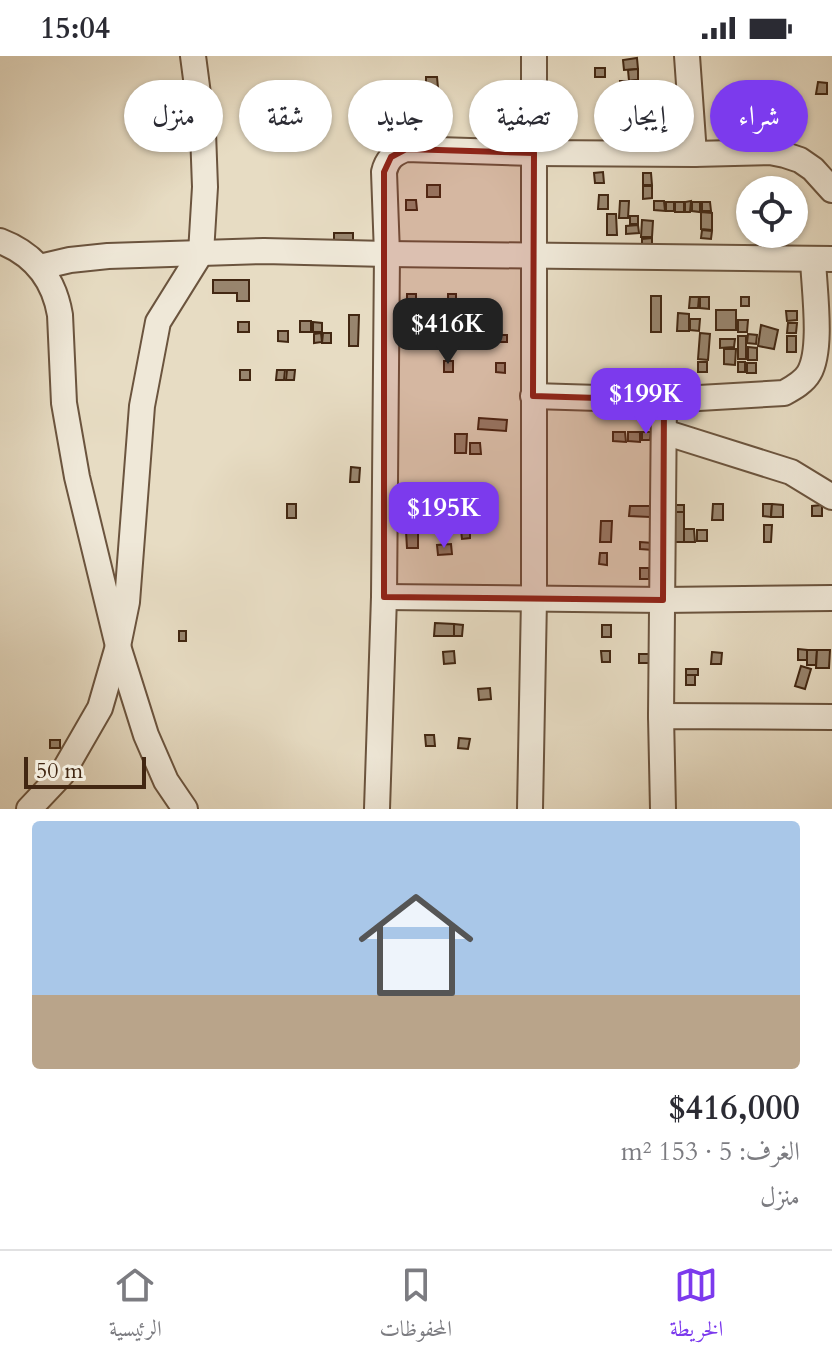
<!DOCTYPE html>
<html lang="ar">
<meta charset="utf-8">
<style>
:root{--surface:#fff;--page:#f7f7f7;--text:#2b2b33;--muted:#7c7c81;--line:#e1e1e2;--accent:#7c3aed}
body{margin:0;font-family:Cardo,Amiri,serif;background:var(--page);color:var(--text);direction:rtl;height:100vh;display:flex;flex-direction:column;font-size:30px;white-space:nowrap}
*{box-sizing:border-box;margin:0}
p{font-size:26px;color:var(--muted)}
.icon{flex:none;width:44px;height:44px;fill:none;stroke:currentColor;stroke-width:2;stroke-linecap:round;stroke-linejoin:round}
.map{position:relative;height:753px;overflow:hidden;direction:ltr}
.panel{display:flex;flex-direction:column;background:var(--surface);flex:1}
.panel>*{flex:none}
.top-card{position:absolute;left:24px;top:24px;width:784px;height:72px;direction:rtl;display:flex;gap:16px}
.fabs{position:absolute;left:736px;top:120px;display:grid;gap:16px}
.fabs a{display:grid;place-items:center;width:72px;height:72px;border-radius:50%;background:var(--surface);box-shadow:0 2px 6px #0004;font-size:40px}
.scale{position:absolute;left:24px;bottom:20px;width:122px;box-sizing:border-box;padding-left:8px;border:4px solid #422712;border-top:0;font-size:22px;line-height:28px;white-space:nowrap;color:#422712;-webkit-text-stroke:6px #efe8d8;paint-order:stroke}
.price{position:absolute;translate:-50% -68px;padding:0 18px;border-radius:16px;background:var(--accent);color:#fff;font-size:26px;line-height:52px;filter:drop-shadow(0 2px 4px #0008)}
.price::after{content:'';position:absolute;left:50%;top:48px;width:24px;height:18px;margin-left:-12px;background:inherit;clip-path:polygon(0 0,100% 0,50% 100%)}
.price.selected{background:#222;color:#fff}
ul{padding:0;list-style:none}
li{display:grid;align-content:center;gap:16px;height:424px;padding:0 32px}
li+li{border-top:2px solid var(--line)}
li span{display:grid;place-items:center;height:248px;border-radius:8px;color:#555}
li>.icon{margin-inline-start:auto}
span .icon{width:144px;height:144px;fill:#fffc;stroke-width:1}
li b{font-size:34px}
.pill{padding:0 28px;border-radius:36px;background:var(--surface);box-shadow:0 2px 6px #0004;font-size:28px;line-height:72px}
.pill.selected{background:var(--accent);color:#fff}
.status{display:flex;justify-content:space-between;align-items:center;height:56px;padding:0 40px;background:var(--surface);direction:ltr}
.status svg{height:22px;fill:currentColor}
.menu{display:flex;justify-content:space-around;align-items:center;height:112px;border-top:2px solid var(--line);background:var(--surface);font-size:22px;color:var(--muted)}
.menu a{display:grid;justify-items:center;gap:4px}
.menu .selected{color:var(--accent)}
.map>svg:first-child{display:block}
</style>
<div class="status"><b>15:04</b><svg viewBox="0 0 49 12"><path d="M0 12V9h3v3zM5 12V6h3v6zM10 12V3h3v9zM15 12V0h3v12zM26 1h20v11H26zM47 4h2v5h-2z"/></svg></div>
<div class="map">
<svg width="832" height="753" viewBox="0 0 832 753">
<rect width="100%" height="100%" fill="#e7dcc3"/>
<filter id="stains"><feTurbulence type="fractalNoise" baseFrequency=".0025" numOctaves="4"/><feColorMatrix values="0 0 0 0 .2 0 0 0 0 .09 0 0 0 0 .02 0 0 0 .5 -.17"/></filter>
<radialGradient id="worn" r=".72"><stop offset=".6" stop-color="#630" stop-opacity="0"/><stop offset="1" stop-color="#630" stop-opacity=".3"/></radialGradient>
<!-- building -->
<g fill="#98856e" stroke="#422712" stroke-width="2">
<path d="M637 2 638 13 624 14 623 4Z"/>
<rect x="595" y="12" width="10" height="9"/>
<path d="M638 13V24L629 25 628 14Z"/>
<path d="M426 21H437L438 32H426Z"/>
<path d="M638 24V33L630 34 629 25Z"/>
<path d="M620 25H629L630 34 621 35Z"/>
<path d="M818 26 827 27V38H816Z"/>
<path d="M638 48H647V58L638 59Z"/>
<path d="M655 49 654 58H648V50Z"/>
<path d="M615 57V70H605L606 58Z"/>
<path d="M622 60H632L631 70 621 71Z"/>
<rect x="646" y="60" width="9" height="12"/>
<path d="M605 71H615L614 81 605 82Z"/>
<rect x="621" y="73" width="8" height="8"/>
<path d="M603 116 604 127H595L594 117Z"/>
<path d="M643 117H651L652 129H643Z"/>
<rect x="427" y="129" width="13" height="12"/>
<path d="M643 130H652V142L643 143Z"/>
<path d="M599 139H608V153H598Z"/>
<path d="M406 144H416L417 154H406Z"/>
<rect x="794" y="144" width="6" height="11"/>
<path d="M620 145H629L628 162H619Z"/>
<path d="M654 145H664L665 155 654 154Z"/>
<path d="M691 145 690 156H685V146Z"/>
<rect x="666" y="146" width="8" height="9"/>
<rect x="675" y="146" width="9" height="10"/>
<path d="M692 146H700V156L692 155Z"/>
<path d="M702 146H710L711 155H702Z"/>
<path d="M701 156 712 157V174L701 173Z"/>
<path d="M607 158H616L617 179H607Z"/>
<rect x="630" y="160" width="8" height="8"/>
<path d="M642 164 653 165 652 181H641Z"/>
<path d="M638 169 639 177 626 178V170Z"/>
<path d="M702 174 712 175 711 183 701 182Z"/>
<rect x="334" y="177" width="19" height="11"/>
<path d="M652 182V194H642V183Z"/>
<path d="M213 224H249V245H237V237H213Z"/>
<path d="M407 238H416V248L407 247Z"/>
<rect x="448" y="238" width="8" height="10"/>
<rect x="651" y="240" width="10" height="36"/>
<path d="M690 241H699L698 252H689Z"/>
<path d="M700 241H709V253L700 252Z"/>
<rect x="741" y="241" width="8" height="9"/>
<rect x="716" y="254" width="20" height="20"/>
<path d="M786 255H797V264L787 265Z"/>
<path d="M678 257 689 258V275H677Z"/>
<path d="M349 259H359L358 290H349Z"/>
<path d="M690 263H700L699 275 690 274Z"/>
<path d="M738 264H748L747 276H738Z"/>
<rect x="300" y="265" width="11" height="11"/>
<rect x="238" y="266" width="11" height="10"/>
<path d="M313 266 322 267V276H313Z"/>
<path d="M407 266H425V277H416L415 285H407Z"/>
<path d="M788 267H797L796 277H787Z"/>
<path d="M761 269 778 274 774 293 758 290Z"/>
<path d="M278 275H288V286L278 285Z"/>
<path d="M321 277 322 286 314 287V278Z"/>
<path d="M323 277H331V287H322Z"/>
<path d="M700 277 710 278 708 304 698 303Z"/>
<path d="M748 278 757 279 756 288 747 287Z"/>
<rect x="498" y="279" width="9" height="7"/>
<rect x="738" y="280" width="8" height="23"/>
<rect x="787" y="280" width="9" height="16"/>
<path d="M720 283H735L734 291 720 292Z"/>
<path d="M748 291 757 292V304H748Z"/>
<path d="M724 293H736L735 309 724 308Z"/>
<rect x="444" y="305" width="9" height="11"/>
<rect x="698" y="306" width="9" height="10"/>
<rect x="738" y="306" width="7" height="10"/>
<path d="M496 307H505V317L496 316Z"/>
<rect x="747" y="307" width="9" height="10"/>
<rect x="240" y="314" width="10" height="10"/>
<path d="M277 314H285L284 324H276Z"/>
<path d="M287 314H295L294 324H286Z"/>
<path d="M479 362 507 364 506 375 478 373Z"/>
<path d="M613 376H625L626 386 613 385Z"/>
<path d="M628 376H640V386L628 385Z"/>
<path d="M642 376H651L650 384H642Z"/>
<path d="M455 378H467L466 397H455Z"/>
<path d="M470 387H480L481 398H470Z"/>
<path d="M351 411 360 412 359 426H350Z"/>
<path d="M405 427H416L417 446H405Z"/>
<path d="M427 434H438V448H450V457H427Z"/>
<path d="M485 436V445L468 446 467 438Z"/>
<rect x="287" y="448" width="9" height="14"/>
<path d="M713 448H723V464H712Z"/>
<path d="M763 448H772L771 461 763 460Z"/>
<path d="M772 448 783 449V461H771Z"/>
<rect x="675" y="449" width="9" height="7"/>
<path d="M822 449V460H812V450Z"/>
<path d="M630 450H651L650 461 629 460Z"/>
<rect x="675" y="456" width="9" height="30"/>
<path d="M601 465H612L611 486H600Z"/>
<path d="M764 469H772L771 486H764Z"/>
<path d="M470 473V482L462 483 461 474Z"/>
<path d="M684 473H694L695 486H684Z"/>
<rect x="697" y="474" width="10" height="11"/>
<path d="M406 475H418V492H407Z"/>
<path d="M640 486 653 487V494L640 493Z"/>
<path d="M451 488 452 498 438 499 437 489Z"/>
<path d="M600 497H607V509L599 508Z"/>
<rect x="640" y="512" width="9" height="11"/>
<path d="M435 567 454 568V580H434Z"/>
<path d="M454 568 463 569 462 580H454Z"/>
<rect x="602" y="569" width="9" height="12"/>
<rect x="179" y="575" width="7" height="10"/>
<path d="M798 593 807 594V604H798Z"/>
<path d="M807 594H817L816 609H807Z"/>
<path d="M817 594H830L829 612H816Z"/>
<path d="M454 595 455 607 444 608 443 596Z"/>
<path d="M601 595H610V606H602Z"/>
<path d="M712 596 722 597 721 608H711Z"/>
<rect x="639" y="598" width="11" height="9"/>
<path d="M801 610 811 613 805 633 795 630Z"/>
<rect x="686" y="613" width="12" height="6"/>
<rect x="686" y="619" width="9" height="10"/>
<path d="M490 632 491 643 479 644 478 633Z"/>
<path d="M425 679H434L435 690H426Z"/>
<path d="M459 682 470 683 468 693 458 692Z"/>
<rect x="50" y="684" width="10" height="8"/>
</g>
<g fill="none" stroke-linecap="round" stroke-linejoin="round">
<!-- minor casing -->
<g stroke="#6b543e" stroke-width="28">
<g id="minor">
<path d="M687 0 694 98"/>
<path d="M0 185C34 198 54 223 60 259L64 347 77 421 118 590 146 679 166 725 185 753"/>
<path d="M40 211 70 204 108 200 264 195 387 198 832 203"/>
<path d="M533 340 664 344 784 337C793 332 804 326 809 317 823 293 814 233 813 203"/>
<path d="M664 376 791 416 832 441"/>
<path d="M384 541 663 544 832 542"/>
<path d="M661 660 664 344"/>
<path d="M29 753 62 718 100 652 118 590 127 546 142 350 158 266 201 197 205 131 203 76 193 0"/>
<path d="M377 753 384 541 387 198 384 116C387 103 394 97 406 93L534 97 694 98 770 96 785 99 800 104 813 113 832 134"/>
<path d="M530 753 534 543V0"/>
<path d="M663 753 661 660 832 661"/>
</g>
</g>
<!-- minor -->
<use href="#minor" stroke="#efe8d8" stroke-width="24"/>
</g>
<!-- marked area -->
<path fill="#8f2418" fill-opacity="0.2" stroke="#8f2418" stroke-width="6" stroke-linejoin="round" d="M406 93 534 97 533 340 664 344 663 544 384 541V116L391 101Z"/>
<rect width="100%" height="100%" filter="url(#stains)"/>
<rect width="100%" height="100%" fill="url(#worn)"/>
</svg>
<div class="fabs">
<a><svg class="icon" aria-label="locate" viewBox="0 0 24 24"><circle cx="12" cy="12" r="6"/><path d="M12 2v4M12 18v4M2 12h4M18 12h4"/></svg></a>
</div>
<div class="scale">50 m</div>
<b class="price selected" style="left:448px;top:310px">$416K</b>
<b class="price" style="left:646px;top:380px">$199K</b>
<b class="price" style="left:444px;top:494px">$195K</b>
<div class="top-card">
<a class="pill selected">شراء</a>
<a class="pill">إيجار</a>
<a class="pill">تصفية</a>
<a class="pill">جديد</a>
<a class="pill">شقة</a>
<a class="pill">منزل</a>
</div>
</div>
<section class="panel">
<ul>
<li><span style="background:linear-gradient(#a9c7e8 70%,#b9a48a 0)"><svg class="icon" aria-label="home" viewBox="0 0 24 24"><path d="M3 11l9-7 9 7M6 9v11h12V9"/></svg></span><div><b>$416,000</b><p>الغرف: 5 · 153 m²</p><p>منزل</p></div></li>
</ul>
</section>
<nav class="menu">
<a class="selected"><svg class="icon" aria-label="map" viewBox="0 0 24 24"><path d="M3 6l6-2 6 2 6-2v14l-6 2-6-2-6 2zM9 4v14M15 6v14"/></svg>الخريطة</a>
<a><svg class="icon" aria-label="saved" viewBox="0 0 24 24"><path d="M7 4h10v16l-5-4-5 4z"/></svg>المحفوظات</a>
<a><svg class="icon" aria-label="home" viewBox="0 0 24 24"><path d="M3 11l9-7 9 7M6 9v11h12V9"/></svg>الرئيسية</a>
</nav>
